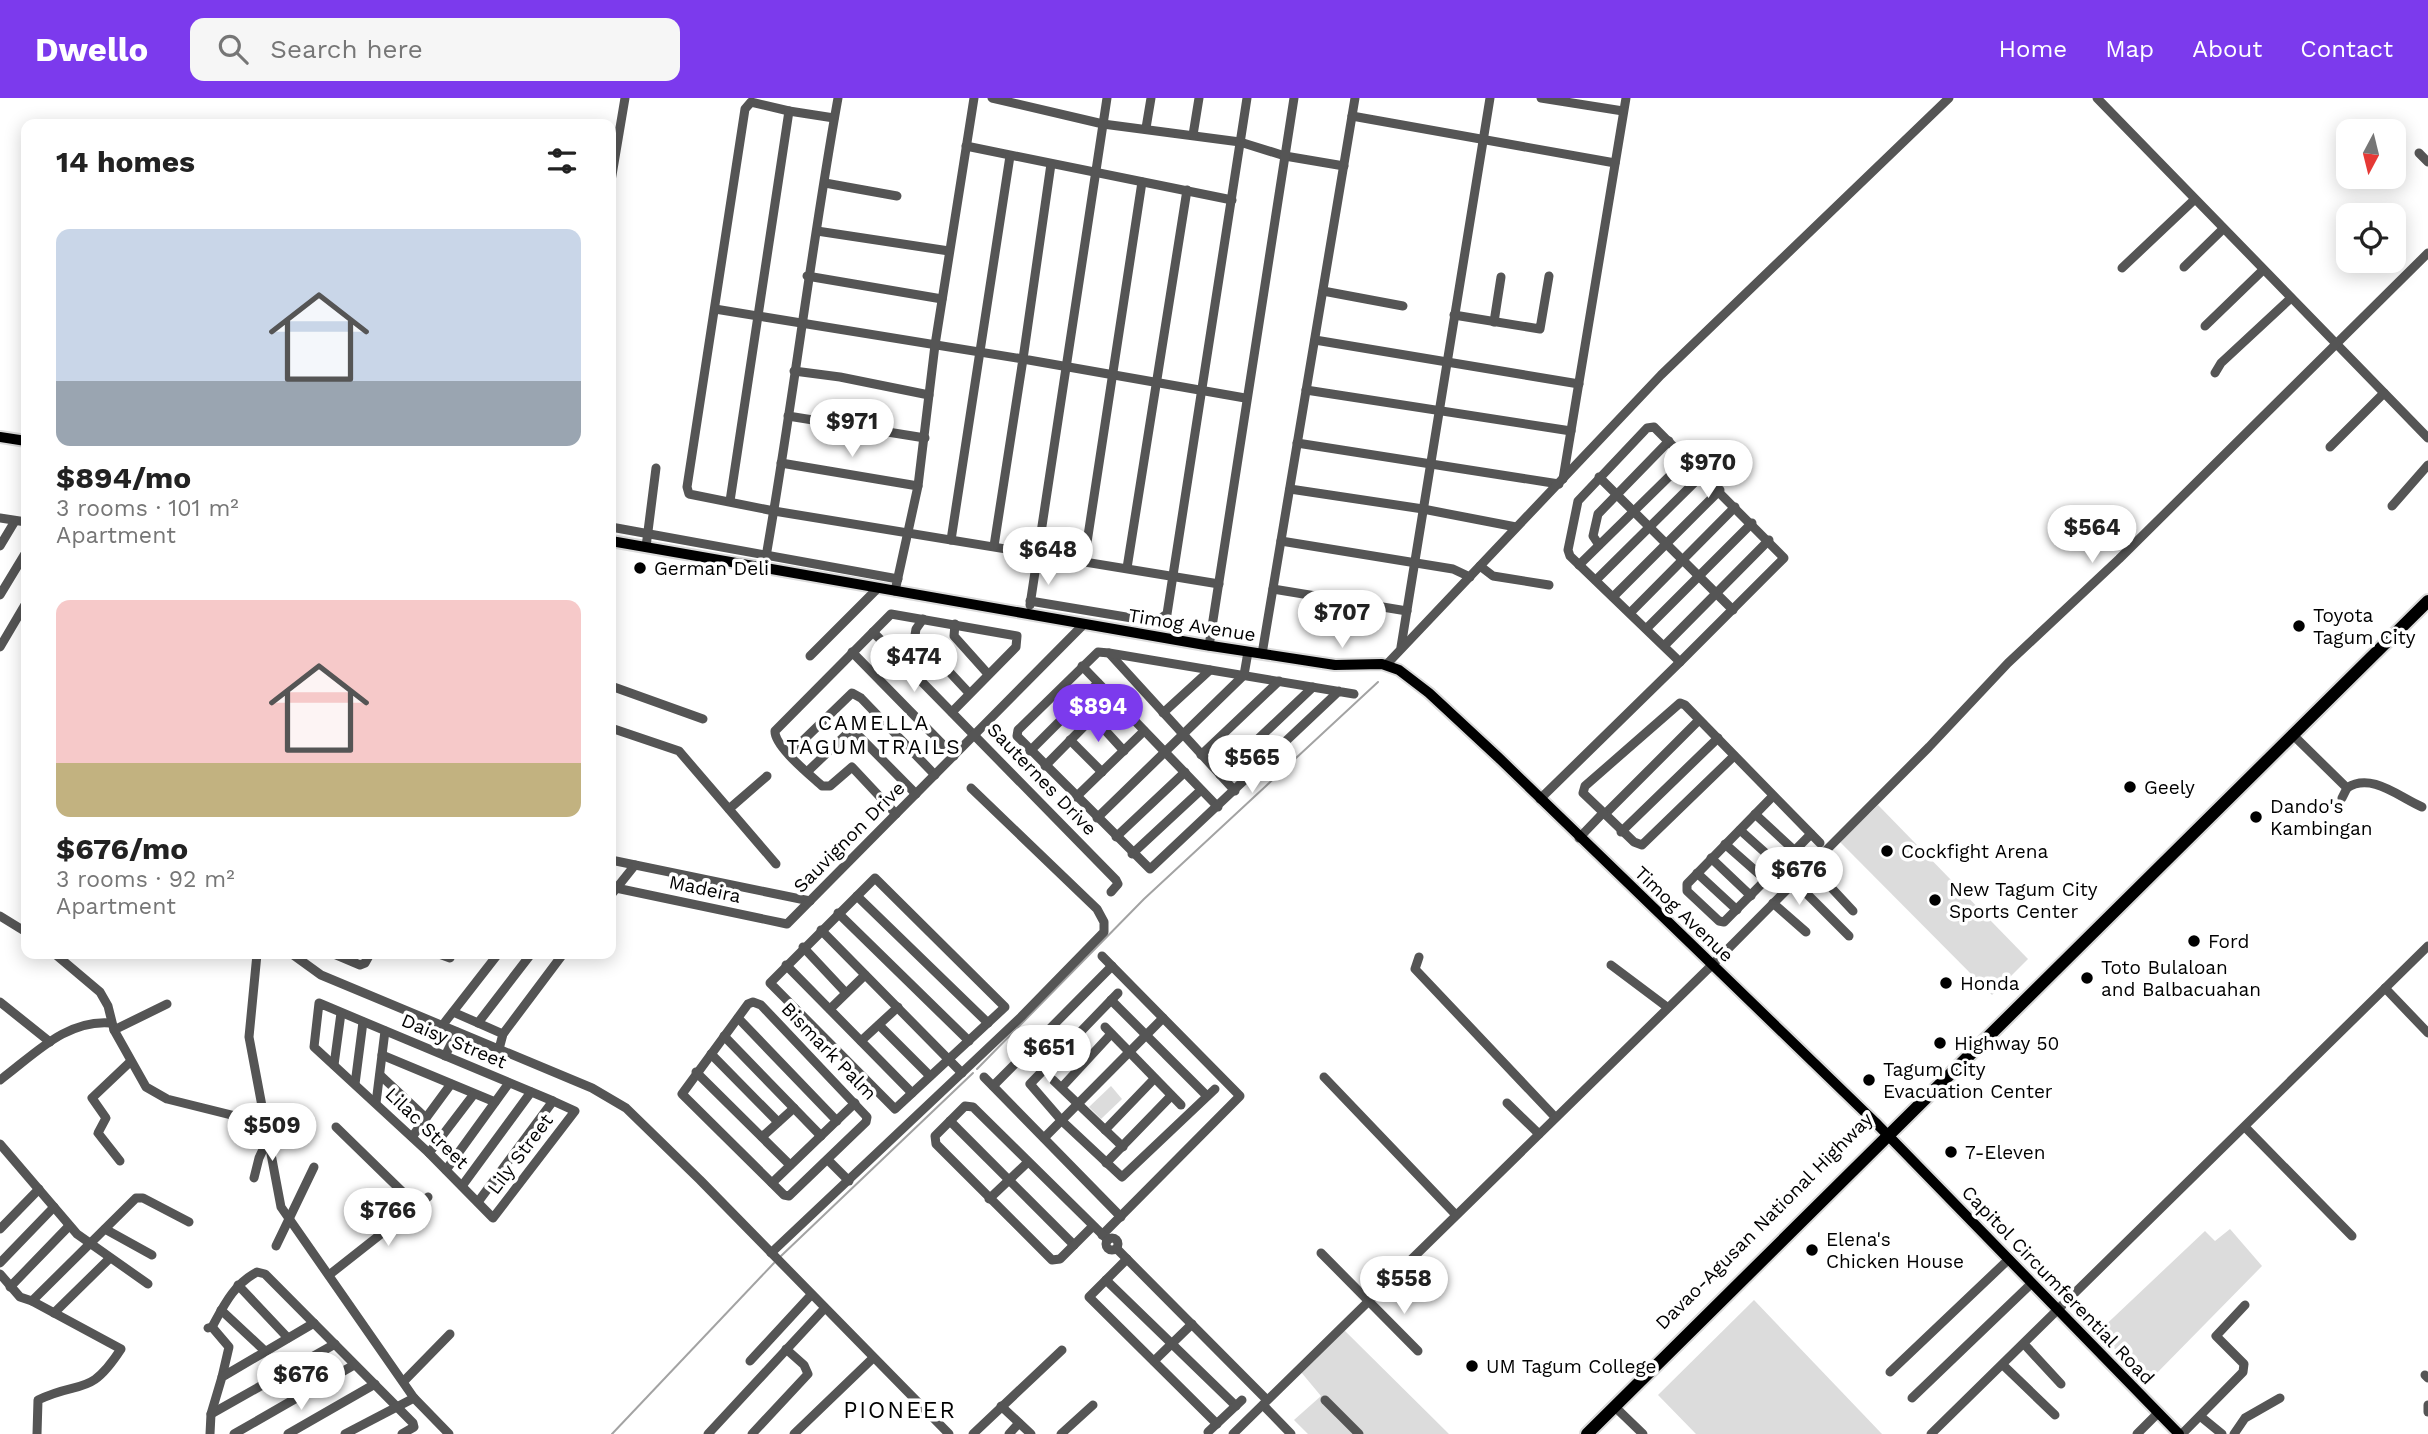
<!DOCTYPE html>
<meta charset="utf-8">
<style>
:root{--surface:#fff;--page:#f6f6f6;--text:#222;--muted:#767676;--accent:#7c3aed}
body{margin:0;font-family:"Work Sans",sans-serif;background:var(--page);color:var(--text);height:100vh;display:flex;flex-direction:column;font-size:26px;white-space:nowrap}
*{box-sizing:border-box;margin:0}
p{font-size:23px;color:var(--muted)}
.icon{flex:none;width:38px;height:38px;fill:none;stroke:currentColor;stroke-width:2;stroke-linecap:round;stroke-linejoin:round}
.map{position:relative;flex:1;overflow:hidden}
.drawer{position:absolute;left:21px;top:21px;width:595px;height:840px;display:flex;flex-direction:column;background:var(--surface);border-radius:14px;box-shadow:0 4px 18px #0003}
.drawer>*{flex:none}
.needle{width:46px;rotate:187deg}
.fabs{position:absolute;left:2336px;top:21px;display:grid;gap:14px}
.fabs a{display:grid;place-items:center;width:70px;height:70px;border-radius:14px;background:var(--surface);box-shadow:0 4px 18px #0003;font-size:35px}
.price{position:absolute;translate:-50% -60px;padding:0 16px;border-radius:24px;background:#fff;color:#222;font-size:23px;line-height:46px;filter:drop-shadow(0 2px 4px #0008)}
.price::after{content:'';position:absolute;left:50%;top:42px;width:21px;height:16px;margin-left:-10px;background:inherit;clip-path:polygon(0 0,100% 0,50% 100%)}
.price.on{background:var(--accent);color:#fff}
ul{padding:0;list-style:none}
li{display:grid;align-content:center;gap:14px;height:371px;padding:0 35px}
li span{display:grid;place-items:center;height:217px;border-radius:14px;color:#555}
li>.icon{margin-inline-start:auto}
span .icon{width:126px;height:126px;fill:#fffc;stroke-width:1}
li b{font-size:30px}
h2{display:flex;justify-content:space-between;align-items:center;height:84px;padding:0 35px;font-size:30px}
header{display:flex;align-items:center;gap:42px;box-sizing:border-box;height:98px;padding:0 35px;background:var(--accent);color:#fff}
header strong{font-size:33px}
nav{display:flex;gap:38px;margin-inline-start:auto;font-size:24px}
.search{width:490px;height:63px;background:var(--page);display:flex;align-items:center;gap:18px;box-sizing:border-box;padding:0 24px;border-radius:14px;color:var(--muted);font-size:26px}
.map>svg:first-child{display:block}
</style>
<header>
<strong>Dwello</strong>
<div class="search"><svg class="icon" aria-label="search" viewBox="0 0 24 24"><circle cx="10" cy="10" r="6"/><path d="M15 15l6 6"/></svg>Search here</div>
<nav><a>Home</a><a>Map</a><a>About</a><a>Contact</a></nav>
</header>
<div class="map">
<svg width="2428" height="1336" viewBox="0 0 2428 1336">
<rect width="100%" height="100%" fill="#fff"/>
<!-- green -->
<g fill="#dcdcdc">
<path d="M1878 707 2028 861 1992 897 1840 744Z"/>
<path d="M1111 988 1122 1001 1101 1021 1089 1009Z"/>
<path d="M2230 1131 2262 1168 2152 1280 2096 1236 2205 1133 2215 1143Z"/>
<path d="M1754 1202 1882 1336H1696L1658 1297Z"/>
<path d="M1344 1232 1449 1336H1308L1294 1322 1321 1298 1301 1274Z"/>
</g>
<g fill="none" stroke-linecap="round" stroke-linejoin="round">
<!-- stream -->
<g stroke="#a3a3a3" stroke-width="2">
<path d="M977 971 1144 801 1378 584"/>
<path d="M781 1158 973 975"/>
<path d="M612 1336 774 1165"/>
</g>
<!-- major casing -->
<g stroke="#dbdbdb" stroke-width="14">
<g id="major">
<path d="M0 339 26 343"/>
<path d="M611 443 1205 547 1335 567 1382 566 1399 572 1429 595 1499 660 1875 1024 2179 1336"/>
</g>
</g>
<!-- highway casing -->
<g stroke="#dbdbdb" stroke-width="16">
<path id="highway" d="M1587 1336 2428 503"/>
</g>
<!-- minor -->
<g stroke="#555" stroke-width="9">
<path d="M992 0 1103 26 1240 44 1285 58 1344 68"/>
<path d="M1541 0 1623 13"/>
<path d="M2097 0 2428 340"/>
<path d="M789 13 751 4 745 11 687 389 689 396 774 413 1219 486"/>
<path d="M1352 18 1615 65"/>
<path d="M1146 30 1151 0"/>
<path d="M1193 37 1199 0"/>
<path d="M966 48 1232 102"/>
<path d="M2419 55 2428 64"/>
<path d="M1051 66 1023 261 1245 300"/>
<path d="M611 83 625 0"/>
<path d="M825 85 897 98"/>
<path d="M817 133 949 153"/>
<path d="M2184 169 2223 131"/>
<path d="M2122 170 2194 102"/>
<path d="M807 178 942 201"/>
<path d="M1323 193 1403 208"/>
<path d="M715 211 1023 261 994 448"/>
<path d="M1454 217 1540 231 1549 178"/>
<path d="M1494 224 1501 179"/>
<path d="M2205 228 2263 172"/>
<path d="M1315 242 1579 286"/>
<path d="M794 273 840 279 929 297"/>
<path d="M2215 275 2221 265 2291 200"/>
<path d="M1306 292 1571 333"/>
<path d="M788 318 925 340"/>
<path d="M1654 329 1784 460 1680 564 1570 458 1568 452 1578 403 1647 330Z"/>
<path d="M1297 345 1559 386"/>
<path d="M2330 349 2384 295"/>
<path d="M781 365 918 388"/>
<path d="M1599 379 1733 512"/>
<path d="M1563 381 1626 0"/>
<path d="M1290 391 1423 411 1516 429"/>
<path d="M730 403 789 13 834 20"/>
<path d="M2392 408 2428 367"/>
<path d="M0 420 26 424"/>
<path d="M611 429 898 481"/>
<path d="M951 442 1010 58"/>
<path d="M1281 443 1453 471 1470 479"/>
<path d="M1599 447 1593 438 1598 416 1669 343"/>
<path d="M0 448 15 423"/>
<path d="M646 449 656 370"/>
<path d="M1084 464 1142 84"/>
<path d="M1579 467 1688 360"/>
<path d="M1480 468 1493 478 1549 487"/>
<path d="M764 470C792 313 810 156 838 0"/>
<path d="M1127 470 1187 92"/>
<path d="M1596 482 1703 376"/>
<path d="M1273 491 1407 513"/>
<path d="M895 493 918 388 935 247 974 0"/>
<path d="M0 497 26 454"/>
<path d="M1613 499 1720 392"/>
<path d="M1030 503 1144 522H1158L1167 516 1247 0"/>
<path d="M1030 507 1107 0"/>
<path d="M1631 514 1735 409"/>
<path d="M923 521 916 531 915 537 969 595"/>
<path d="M955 526 954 538 988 576"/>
<path d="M1647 530 1752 425"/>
<path d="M873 534 1116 782 1118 786 1111 794"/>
<path d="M1209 548 1294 0"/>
<path d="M1664 548 1769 442"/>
<path d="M0 549 26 505"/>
<path d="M1401 549 1490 0"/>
<path d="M852 554 954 658"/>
<path d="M1109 555 1235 693"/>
<path d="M1262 556 1355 0"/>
<path d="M810 558 878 490"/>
<path d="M1387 566 1661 277 1949 0"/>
<path d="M1082 568 1218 709"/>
<path d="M611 588 703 621"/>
<path d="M1339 593 1150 771 1017 638 1018 632 1098 554 1109 555 1354 596"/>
<path d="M1163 615 1210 572"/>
<path d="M1093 619 1124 653"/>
<path d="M1699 622 1605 716 1583 695 1585 688 1680 605 1685 607 1820 745"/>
<path d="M611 630 679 653 776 766"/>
<path d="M2292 636 2347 690 2342 700"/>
<path d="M1070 642 1102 674"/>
<path d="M1030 653 1098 585"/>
<path d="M789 656 852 595 861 600 935 677"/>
<path d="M1201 657 1279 583"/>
<path d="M1045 668 1112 600"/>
<path d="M807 674 852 631 916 696"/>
<path d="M1220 677 1313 589"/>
<path d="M2347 690C2371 674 2399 699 2422 709"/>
<path d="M1773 698 1687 786V793L1719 823 1724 824 1811 736"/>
<path d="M1076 699 1144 633"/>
<path d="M1540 701 1680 564"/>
<path d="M729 711 767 678"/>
<path d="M896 716 852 669 830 688H822C810 677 774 648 775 633L891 516 1017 538 1016 549 952 614"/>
<path d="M1605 716 1634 744 1642 747 1734 658"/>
<path d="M1755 716 1795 753"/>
<path d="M1097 720 1244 577 1248 554"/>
<path d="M1740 732 1780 768"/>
<path d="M1621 734 1718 640"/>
<path d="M1116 739 1185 674"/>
<path d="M1579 740 1603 715"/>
<path d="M1725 746 1767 783"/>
<path d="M1132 756 1201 692"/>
<path d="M1711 760 1751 798"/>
<path d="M611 762 810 803"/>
<path d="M1811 768 1853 813"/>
<path d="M1697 775 1737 812"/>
<path d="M875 780 1005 909 895 1011 770 885Z"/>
<path d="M1795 784 1849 838"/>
<path d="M616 790 787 826 1084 526"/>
<path d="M611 797 635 767"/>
<path d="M857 798 988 925"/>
<path d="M1773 805 1806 834"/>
<path d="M838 815 969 943"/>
<path d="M0 818 26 834"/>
<path d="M821 832 962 975"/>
<path d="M803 849 846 895"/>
<path d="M55 856 100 894 108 908 114 932 146 989 167 1001 264 1025"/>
<path d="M257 856 249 939 281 1109 414 1300 449 1336"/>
<path d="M292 856 321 877 592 990 626 1010 700 1082 949 1336"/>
<path d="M334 856 360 867 365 865 370 856"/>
<path d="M439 856 450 860"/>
<path d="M1102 858 1240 998 1102 1137"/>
<path d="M1419 859 1415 871 1555 1019"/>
<path d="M786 867 912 995"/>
<path d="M1611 867 1667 909"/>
<path d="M2385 890 2428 935"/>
<path d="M1118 895 1030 986 1062 1023 1122 1079 1215 991"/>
<path d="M1111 902 1207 998"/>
<path d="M0 904 50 944"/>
<path d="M753 904 761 907 867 1019 866 1024 789 1098 784 1097 682 996 748 906Z"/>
<path d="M319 905 553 1003 575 1013 493 1120 429 1055 314 949Z"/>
<path d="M830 911 865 877"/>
<path d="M453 914 503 936"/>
<path d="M738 920 837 1023"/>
<path d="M445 924 498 856"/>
<path d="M478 925 531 856"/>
<path d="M879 927 930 978"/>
<path d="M1105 929 1181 1007"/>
<path d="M114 932 167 906"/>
<path d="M724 938 821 1038"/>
<path d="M861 943 898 909"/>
<path d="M499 951 503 936 563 856"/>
<path d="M711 956 778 1024"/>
<path d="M382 957 495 1004"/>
<path d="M445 958 457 934"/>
<path d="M334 967 341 915"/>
<path d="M696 974 790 1067"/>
<path d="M380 977 426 1020"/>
<path d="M984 979 1121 1119"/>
<path d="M1324 979 1455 1116"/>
<path d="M0 982C34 957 66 921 111 925"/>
<path d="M1053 982 1123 1049"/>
<path d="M355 986 363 924"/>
<path d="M993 988 1112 868"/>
<path d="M1062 989 1111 936"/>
<path d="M376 1005 385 933"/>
<path d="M1507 1005 1539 1036"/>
<path d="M950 1023 1074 1147"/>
<path d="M336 1029 416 1107"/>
<path d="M2245 1029 2352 1138"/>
<path d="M1105 1032 1154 981"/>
<path d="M412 1039 451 986"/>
<path d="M762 1039 794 1010"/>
<path d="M1044 1040 1163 920"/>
<path d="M0 1046 77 1136 148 1186"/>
<path d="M429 1055 474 996"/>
<path d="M120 1063 98 1035 106 1020 92 1000 130 964"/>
<path d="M829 1063 849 1083"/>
<path d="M1106 1065 1171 998"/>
<path d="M446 1072 509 985"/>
<path d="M254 1080 259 1060 267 1043"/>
<path d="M772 1085 855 1005"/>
<path d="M462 1088 531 994"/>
<path d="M989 1101 1028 1064"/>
<path d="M478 1104 553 1003"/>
<path d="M1093 1128 1060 1161 1052 1162 936 1046 935 1038 965 1008 973 1009 1108 1142"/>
<path d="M0 1131 39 1091"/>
<path d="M105 1131 152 1157"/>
<circle cx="1112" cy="1146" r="6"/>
<path d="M276 1148 314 1069"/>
<path d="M1117 1151 1267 1302"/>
<path d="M771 1155 1021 919 1104 834V824L1097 811 971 690"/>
<path d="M1321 1155 1418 1253"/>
<path d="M1127 1161 1089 1199 1217 1326"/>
<path d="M0 1165 54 1109"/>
<path d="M0 1176 20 1199 32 1203 136 1100H143L189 1124"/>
<path d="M329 1177 428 1099"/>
<path d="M1106 1182 1236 1308"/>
<path d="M238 1187 288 1240"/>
<path d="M10 1189 69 1128"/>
<path d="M32 1203 121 1251C89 1300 82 1281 38 1302L37 1336"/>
<path d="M221 1212 265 1253"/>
<path d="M54 1215 109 1161"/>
<path d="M212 1229C224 1207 234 1186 257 1174L265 1176 413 1325 414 1329 402 1336"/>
<path d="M208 1230 212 1229 229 1249 222 1279"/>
<path d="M2025 1247 2061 1286"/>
<path d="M750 1263 811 1197"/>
<path d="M1154 1263 1192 1226"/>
<path d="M2003 1267 2055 1317"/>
<path d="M1890 1274 2009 1161"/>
<path d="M2425 1277 2428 1280"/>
<path d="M404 1283 450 1236"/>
<path d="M1912 1300 2032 1185"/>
<path d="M1325 1302 1359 1336"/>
<path d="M1263 1307 1291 1336"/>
<path d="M2428 1307V1314"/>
<path d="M1001 1308 1031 1336"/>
<path d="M1614 1308 1643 1336"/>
<path d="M211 1316 335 1246"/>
<path d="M2200 1318 2222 1336"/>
<path d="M1208 1334 1242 1302"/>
<path d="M210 1336 211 1316 222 1279 314 1225"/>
<path d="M234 1336 354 1267"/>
<path d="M288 1336 375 1286"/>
<path d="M345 1336 414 1300"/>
<path d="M708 1336 824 1211"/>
<path d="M752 1336 808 1276 804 1267 786 1251"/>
<path d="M794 1336 872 1261"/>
<path d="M973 1336 1062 1252"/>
<path d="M1009 1336 1019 1325"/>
<path d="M1061 1336 1093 1307"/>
<path d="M1233 1336 1712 867 1929 649 2008 565 2119 461 2428 155"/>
<path d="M1931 1336 2428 848"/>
<path d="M2137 1336 2158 1315"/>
<path d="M2182 1336 2243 1274 2244 1266 2216 1238 2245 1207"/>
<path d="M2234 1336 2245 1320 2280 1300"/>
</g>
<!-- major -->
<use href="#major" stroke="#000" stroke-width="10"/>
<!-- highway -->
<use href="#highway" stroke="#000" stroke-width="12"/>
</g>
<!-- markers -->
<g fill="#000" stroke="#fff" stroke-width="2.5">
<circle cx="640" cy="470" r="7"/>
<circle cx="2299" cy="528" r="7"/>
<circle cx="2130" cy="689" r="7"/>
<circle cx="2256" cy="719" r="7"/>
<circle cx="1887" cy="753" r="7"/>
<circle cx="1935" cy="802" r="7"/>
<circle cx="2194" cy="843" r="7"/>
<circle cx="2087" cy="880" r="7"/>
<circle cx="1946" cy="885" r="7"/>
<circle cx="1940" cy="945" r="7"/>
<circle cx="1869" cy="982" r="7"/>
<circle cx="1951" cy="1054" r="7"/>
<circle cx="1812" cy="1152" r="7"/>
<circle cx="1472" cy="1268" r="7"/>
</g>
<g text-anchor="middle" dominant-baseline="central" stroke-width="7" stroke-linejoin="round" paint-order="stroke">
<!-- poi labels -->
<g font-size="19" fill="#000" stroke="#fff" text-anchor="start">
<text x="654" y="470">German Deli</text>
<text x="2313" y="517">Toyota<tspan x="2313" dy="22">Tagum City</tspan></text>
<text x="2144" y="689">Geely</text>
<text x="2270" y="708">Dando's<tspan x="2270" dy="22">Kambingan</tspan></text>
<text x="1901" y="753">Cockfight Arena</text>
<text x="1949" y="791">New Tagum City<tspan x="1949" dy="22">Sports Center</tspan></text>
<text x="2208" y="843">Ford</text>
<text x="2101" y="869">Toto Bulaloan<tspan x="2101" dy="22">and Balbacuahan</tspan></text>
<text x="1960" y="885">Honda</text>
<text x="1954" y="945">Highway 50</text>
<text x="1883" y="971">Tagum City<tspan x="1883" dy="22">Evacuation Center</tspan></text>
<text x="1965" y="1054">7-Eleven</text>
<text x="1826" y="1141">Elena's<tspan x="1826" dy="22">Chicken House</tspan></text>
<text x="1486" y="1268">UM Tagum College</text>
</g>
<!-- street labels -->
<g font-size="19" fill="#000" stroke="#fff">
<text transform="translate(1192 527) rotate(9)">Timog Avenue</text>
<text transform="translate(1042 681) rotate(46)">Sauternes Drive</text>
<text transform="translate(849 739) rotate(-45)">Sauvignon Drive</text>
<text transform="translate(705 791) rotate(12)">Madeira</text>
<text transform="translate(1684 816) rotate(44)">Timog Avenue</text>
<text transform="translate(454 943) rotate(23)">Daisy Street</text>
<text transform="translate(829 953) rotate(46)">Bismark Palm</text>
<text transform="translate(427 1030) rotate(44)">Lilac Street</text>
<text transform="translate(520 1056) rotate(-53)">Lily Street</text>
<text transform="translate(1764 1123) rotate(-45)">Davao-Agusan National Highway</text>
<text transform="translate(2058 1187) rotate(46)">Capitol Circumferential Road</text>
</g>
<!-- neighbourhood labels -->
<g font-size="21" letter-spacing="2" fill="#000" stroke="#fff">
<text x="874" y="624">CAMELLA<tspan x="874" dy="24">TAGUM TRAILS</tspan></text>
</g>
<!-- quarter labels -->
<g font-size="23" letter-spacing="2" fill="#000" stroke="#fff">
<text x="900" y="1312">PIONEER</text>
</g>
</g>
</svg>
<div class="fabs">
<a><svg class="needle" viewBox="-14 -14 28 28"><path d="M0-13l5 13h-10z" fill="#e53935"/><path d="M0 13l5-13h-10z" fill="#767676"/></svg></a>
<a><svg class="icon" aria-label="locate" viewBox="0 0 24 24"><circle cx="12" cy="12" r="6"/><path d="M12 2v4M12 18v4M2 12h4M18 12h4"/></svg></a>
</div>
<b class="price" style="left:852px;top:361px">$971</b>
<b class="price" style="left:1708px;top:402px">$970</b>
<b class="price" style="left:2092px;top:467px">$564</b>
<b class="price" style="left:1048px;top:489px">$648</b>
<b class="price" style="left:1342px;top:552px">$707</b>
<b class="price" style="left:914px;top:596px">$474</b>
<b class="price on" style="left:1098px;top:646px">$894</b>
<b class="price" style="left:1252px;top:697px">$565</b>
<b class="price" style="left:1799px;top:809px">$676</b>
<b class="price" style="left:1049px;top:987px">$651</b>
<b class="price" style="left:272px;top:1065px">$509</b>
<b class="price" style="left:388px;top:1150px">$766</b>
<b class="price" style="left:1404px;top:1218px">$558</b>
<b class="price" style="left:301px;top:1314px">$676</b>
<section class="drawer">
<h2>14 homes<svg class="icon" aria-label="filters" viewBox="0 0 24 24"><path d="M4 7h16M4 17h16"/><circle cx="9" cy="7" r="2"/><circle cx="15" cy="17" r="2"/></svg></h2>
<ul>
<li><span style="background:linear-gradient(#c9d6e8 70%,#9aa5b1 0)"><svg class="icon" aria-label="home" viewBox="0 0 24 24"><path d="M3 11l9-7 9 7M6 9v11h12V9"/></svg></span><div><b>$894/mo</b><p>3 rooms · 101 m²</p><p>Apartment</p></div></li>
<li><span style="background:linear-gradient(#f6c9c9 75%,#c2b280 0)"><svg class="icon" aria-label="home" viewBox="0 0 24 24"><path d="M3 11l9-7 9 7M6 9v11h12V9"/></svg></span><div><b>$676/mo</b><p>3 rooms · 92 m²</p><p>Apartment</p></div></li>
</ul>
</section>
</div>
